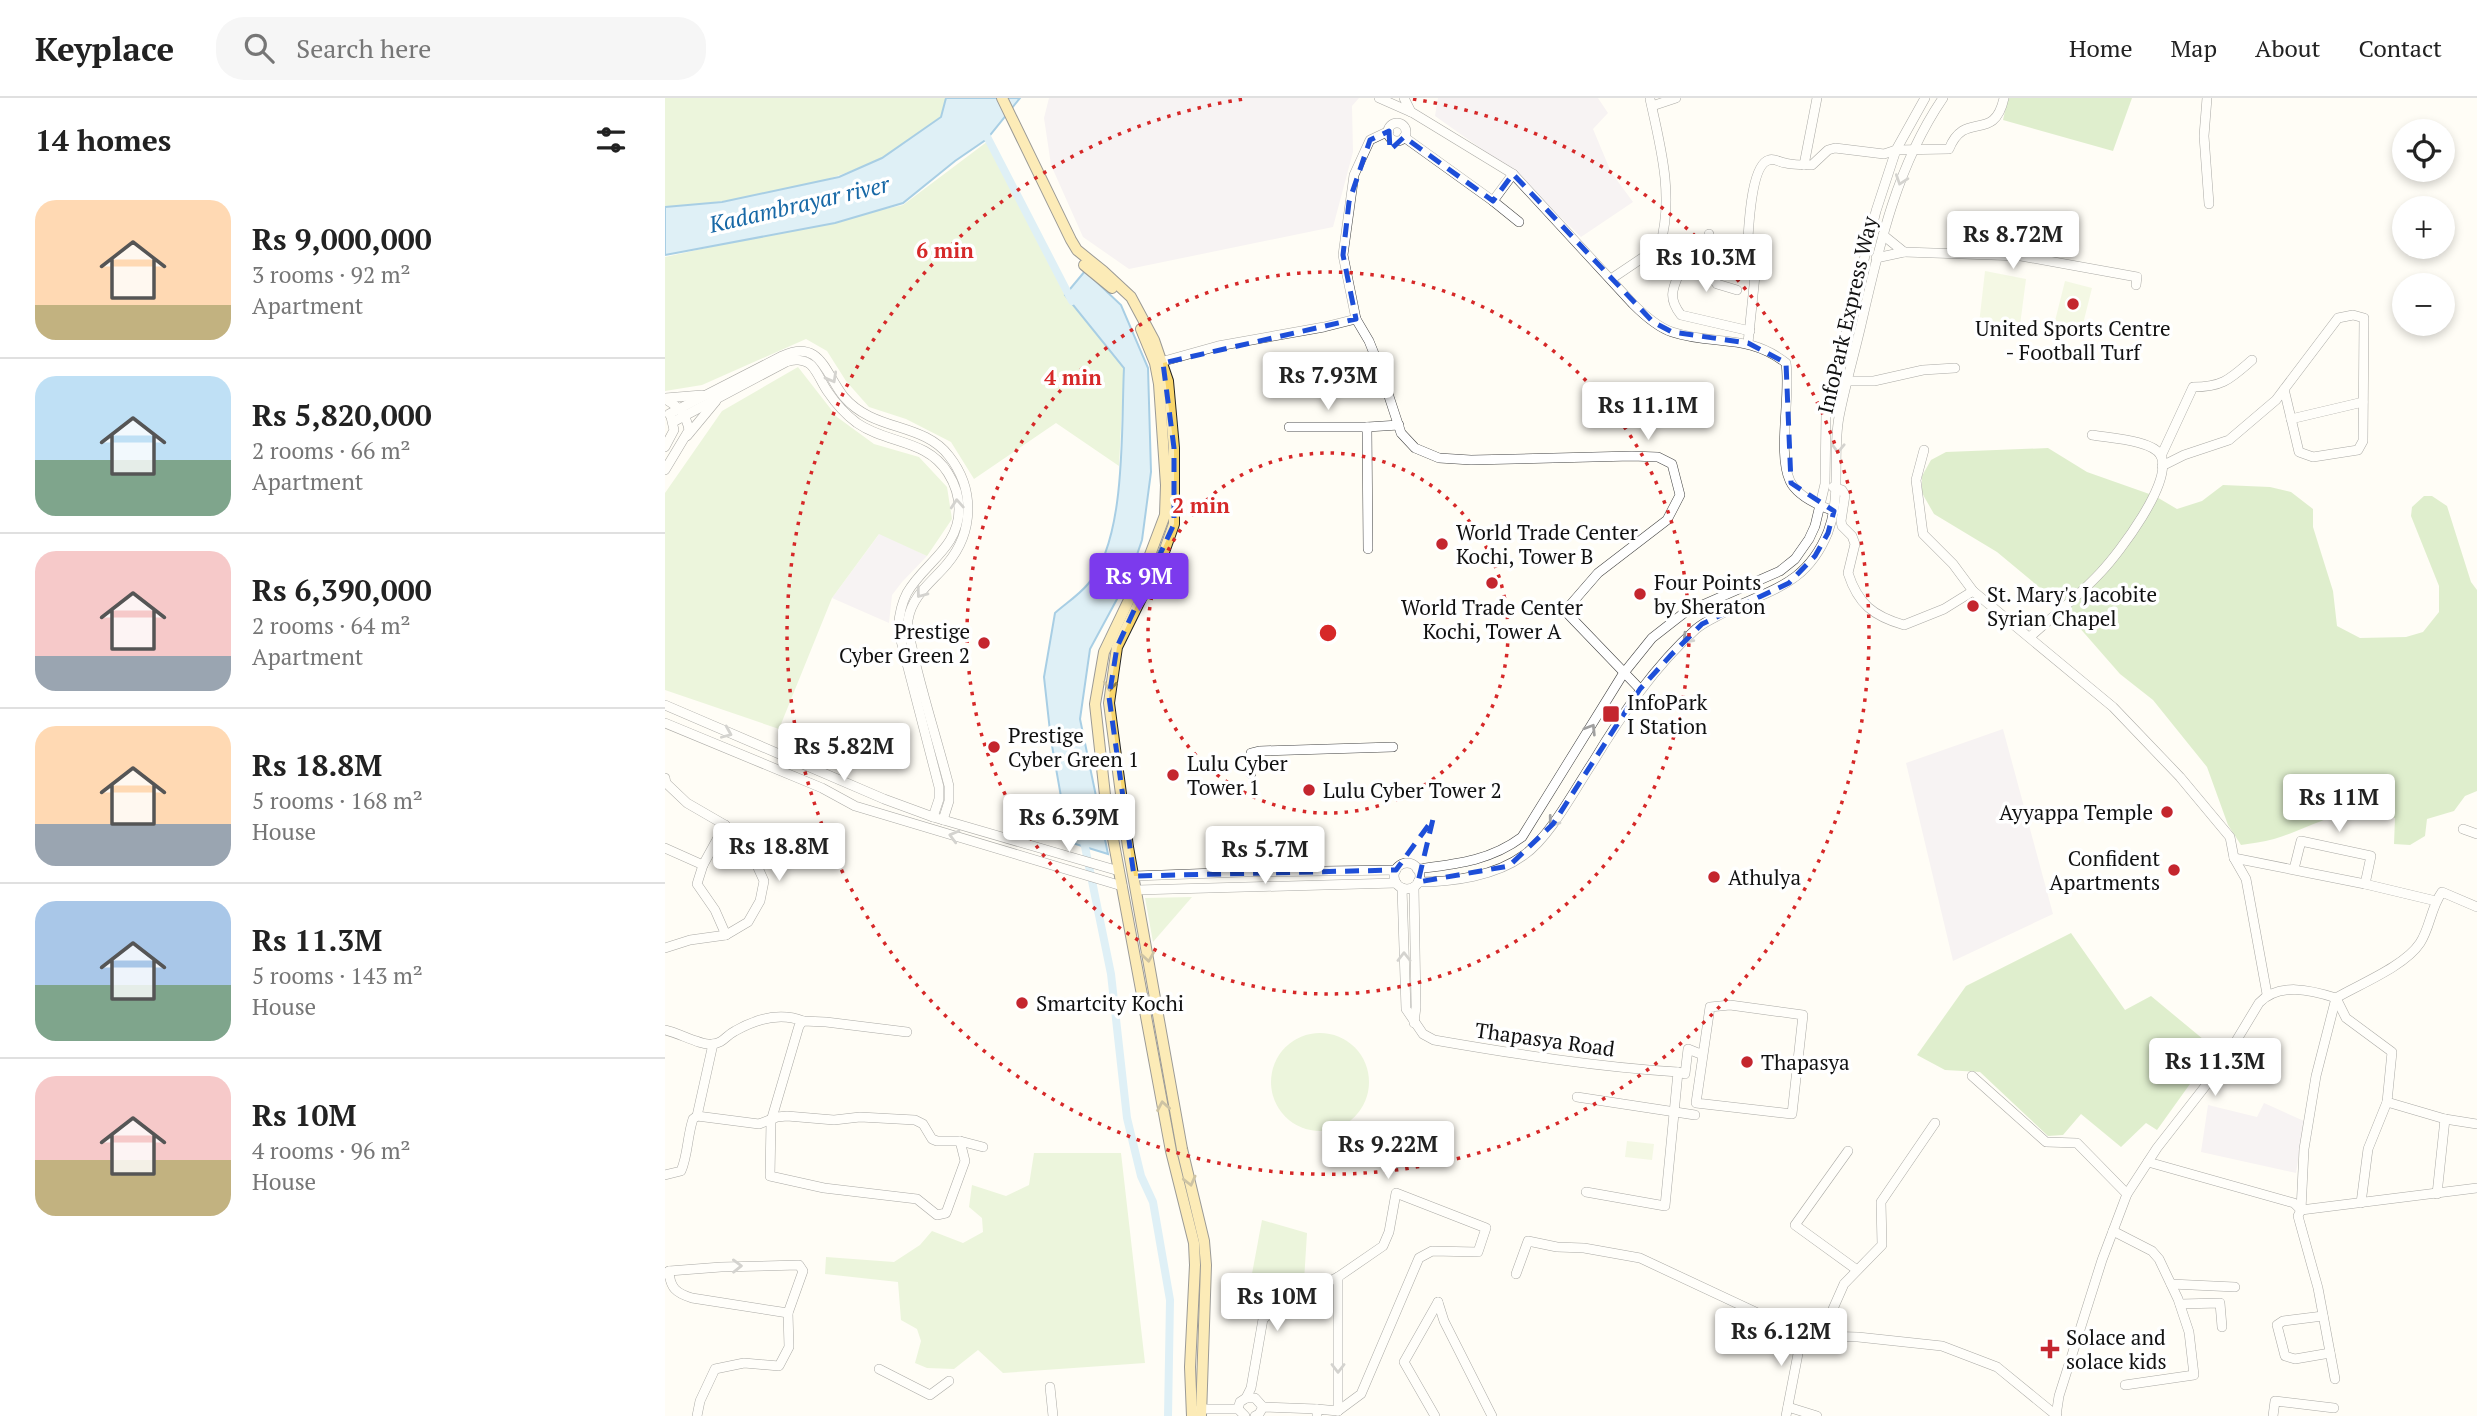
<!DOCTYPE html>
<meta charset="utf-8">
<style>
:root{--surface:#fff;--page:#f6f6f6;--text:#222;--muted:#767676;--line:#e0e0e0;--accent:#7c3aed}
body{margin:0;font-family:"PT Serif",serif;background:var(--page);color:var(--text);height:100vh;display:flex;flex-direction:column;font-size:26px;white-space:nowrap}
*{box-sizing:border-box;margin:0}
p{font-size:23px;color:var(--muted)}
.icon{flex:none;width:38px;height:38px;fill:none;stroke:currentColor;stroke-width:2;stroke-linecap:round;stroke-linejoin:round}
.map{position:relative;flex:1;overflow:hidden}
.drawer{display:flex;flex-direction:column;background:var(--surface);width:665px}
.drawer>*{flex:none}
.fabs{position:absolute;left:1727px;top:21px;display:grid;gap:14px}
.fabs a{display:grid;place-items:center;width:63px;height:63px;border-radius:50%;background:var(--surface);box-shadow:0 4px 10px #0003;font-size:35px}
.price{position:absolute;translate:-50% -60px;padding:0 16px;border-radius:7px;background:#fff;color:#222;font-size:23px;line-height:46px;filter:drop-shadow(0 2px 4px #0008)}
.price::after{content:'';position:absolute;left:50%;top:42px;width:21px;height:16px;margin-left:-10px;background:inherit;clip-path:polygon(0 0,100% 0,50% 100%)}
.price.on{background:var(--accent);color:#fff}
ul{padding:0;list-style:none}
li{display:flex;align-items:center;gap:21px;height:175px;padding:0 35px}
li+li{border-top:2px solid var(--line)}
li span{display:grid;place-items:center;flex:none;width:196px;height:140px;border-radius:21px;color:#555}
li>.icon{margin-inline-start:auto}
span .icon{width:84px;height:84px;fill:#fffc;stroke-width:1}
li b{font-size:30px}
h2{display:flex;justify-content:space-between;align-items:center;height:84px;padding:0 35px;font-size:30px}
header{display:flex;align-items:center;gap:42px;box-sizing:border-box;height:98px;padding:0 35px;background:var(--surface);border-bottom:2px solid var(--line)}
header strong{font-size:33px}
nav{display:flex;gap:38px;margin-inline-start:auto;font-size:24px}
.search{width:490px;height:63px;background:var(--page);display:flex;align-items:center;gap:18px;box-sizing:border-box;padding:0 24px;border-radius:28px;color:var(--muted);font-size:26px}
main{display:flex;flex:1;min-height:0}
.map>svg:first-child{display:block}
</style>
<header>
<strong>Keyplace</strong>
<div class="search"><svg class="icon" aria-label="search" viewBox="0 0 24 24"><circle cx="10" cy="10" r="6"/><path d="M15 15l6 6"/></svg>Search here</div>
<nav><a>Home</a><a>Map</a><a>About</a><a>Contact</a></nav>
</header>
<main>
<section class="drawer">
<h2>14 homes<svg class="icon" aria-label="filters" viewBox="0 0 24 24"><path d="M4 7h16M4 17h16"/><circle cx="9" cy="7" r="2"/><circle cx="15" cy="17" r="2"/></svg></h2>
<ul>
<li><span style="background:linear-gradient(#ffd9b3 75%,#c2b280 0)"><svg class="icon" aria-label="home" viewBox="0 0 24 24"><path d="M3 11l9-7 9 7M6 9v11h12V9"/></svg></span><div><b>Rs 9,000,000</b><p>3 rooms · 92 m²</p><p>Apartment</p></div></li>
<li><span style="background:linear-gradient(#bfe0f5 60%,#7fa58c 0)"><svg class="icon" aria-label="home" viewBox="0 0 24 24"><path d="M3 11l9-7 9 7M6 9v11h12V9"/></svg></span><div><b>Rs 5,820,000</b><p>2 rooms · 66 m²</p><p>Apartment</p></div></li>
<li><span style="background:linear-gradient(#f6c9c9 75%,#9aa5b1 0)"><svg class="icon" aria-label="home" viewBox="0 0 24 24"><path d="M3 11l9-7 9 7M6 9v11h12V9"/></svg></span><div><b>Rs 6,390,000</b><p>2 rooms · 64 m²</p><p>Apartment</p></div></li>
<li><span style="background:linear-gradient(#ffd9b3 70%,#9aa5b1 0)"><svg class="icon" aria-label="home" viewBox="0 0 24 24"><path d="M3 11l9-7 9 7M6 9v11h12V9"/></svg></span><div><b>Rs 18.8M</b><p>5 rooms · 168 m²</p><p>House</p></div></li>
<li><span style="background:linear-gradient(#a9c7e8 60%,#7fa58c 0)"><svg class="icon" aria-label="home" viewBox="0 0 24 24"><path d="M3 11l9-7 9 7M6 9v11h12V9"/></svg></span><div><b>Rs 11.3M</b><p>5 rooms · 143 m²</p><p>House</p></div></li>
<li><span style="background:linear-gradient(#f6c9c9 60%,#c2b280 0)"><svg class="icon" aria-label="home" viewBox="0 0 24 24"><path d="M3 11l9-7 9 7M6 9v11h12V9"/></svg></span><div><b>Rs 10M</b><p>4 rooms · 96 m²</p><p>House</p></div></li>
</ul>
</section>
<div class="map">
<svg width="1812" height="1318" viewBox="0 0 1812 1318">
<rect width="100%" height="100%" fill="#fffdf5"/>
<!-- industrial -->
<g fill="#eee6ef">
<path d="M384 0H694L687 8 688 54 668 129 464 171 418 139 386 67 379 20Z"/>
<path d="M773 0H933L943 15 928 31 946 74 968 104 916 139 849 74 770 18Z"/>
<path d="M215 435 262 458 237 484 227 497 224 525 167 500Z"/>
<path d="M1338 631 1388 816 1288 863 1241 665Z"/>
<path d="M1599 1005 1639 1023 1631 1075 1536 1054 1543 1007 1592 1019Z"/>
</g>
<!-- green -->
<g fill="#d5ebbd">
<path d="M0 0H281L276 19C256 33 236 50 214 61 150 92 71 103 0 109Z"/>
<path d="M323 43 400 197 459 270 454 368 391 325 309 381 286 344 241 321 204 309 181 283 162 253 141 241 37 287 0 293V159L238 107Z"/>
<path d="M133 269 172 319 209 346 254 359 282 389 287 421 262 458 214 436 167 500 114 631 0 592V395L57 313Z"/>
<path d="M527 799 488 844 480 800Z"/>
<circle cx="655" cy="984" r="49"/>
<path d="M369 1055H456L480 1265 338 1275 313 1252 289 1271 262 1270 250 1265 256 1243 252 1231 236 1222 233 1184 160 1176 161 1159 229 1164 255 1147 267 1133 298 1145 318 1134 317 1120 304 1109 307 1087 341 1098 364 1087Z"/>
<path d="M597 1122 642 1135 639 1183 600 1195 584 1192Z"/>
</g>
<!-- forest -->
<g fill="#b9dc9c">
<path d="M1343 0H1467L1448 53 1338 22Z"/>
<path d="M1383 350 1422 374 1490 398 1512 411 1537 403 1558 387 1605 389 1626 394 1648 411V429L1668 493 1672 528 1695 540 1741 539 1758 534 1774 514V488L1746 418 1747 409 1759 398H1767L1782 408 1806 484 1812 492V693L1800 698 1789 713 1762 721 1760 738 1745 747 1729 746 1730 720C1687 700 1650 729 1609 741 1598 744 1587 745 1576 747L1563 727 1542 669 1488 602 1455 576 1392 504 1332 454 1269 416 1257 395V378L1266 362 1281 354Z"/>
<path d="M1406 835 1460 912 1486 898 1550 951 1492 1032 1481 1025 1456 1049 1416 1016 1398 1037 1383 1038 1315 974 1280 972 1252 957 1301 888Z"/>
</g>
<!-- pitch -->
<g fill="#e6f2cf">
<path d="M1320 173 1361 181 1354 235 1314 226Z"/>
<path d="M1400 183 1427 190 1417 230 1390 223Z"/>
<path d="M962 1043 989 1046 987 1062 960 1059Z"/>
</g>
<!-- water -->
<g fill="#b9e0f7" stroke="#3f96cf" stroke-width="2">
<path d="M281 0H355L322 41 290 63 238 105 170 125 0 157V109L57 104 174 79 217 60 276 19Z"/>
<path d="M420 173 456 207 483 270 486 374 477 442 465 477 425 551 415 621 443 756 404 744 386 642 379 579 390 515C400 506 414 497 423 486 462 441 456 328 459 270L400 197Z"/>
</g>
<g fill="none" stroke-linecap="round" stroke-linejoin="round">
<!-- canal -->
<g stroke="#b9e0f7" stroke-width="8">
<path d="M318 31 407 203"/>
<path d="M418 739 446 876 462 1020 476 1078 488 1104 505 1202 503 1318"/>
</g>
<!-- minor casing -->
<g stroke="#444" stroke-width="10">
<g id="minor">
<path d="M714 0 748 15 848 76 968 206C979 217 992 229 1007 234 1049 248 1083 235 1121 265 1126 299 1112 354 1125 383 1132 398 1155 408 1169 413"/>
<path d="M739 0 746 14"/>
<path d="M1542 0 1539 38 1544 106"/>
<path d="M987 8 1011 0"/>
<circle cx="732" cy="34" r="9"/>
<path d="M739 39 828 103 848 76"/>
<path d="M1139 67 1152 0"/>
<path d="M828 103 854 124"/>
<path d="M1044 136 1039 166 1023 167 1016 171C1008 190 1002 199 1016 217L1085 233"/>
<path d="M1239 154 1356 158 1472 179 1471 187"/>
<path d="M1211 160 1239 154 1218 137"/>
<path d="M1039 166 1052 186 1072 192"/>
<path d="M946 181 995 148C1009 99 996 50 985 1"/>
<path d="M691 221 678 157 689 77 705 42 724 33"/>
<path d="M1083 245 1093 149 1090 143 1083 140C1084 124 1087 66 1104 62 1109 60 1114 64 1120 65 1128 67 1138 67 1147 67L1163 52 1170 50 1219 56 1231 52 1284 51C1300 11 1329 46 1339 0"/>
<path d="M492 265 553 248 659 229 691 221 704 243 714 268 736 335 750 350 774 360 806 362 967 358 993 359 1007 366 1015 397 1002 422 933 475 900 513 975 591"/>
<path d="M1184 283H1209L1258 272 1290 270"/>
<path d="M0 300 37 297"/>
<path d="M0 301C14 309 21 316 24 332L0 372"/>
<path d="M4 316 117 258C156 240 160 276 179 299 209 334 258 324 284 358 310 391 309 434 282 466 267 484 247 497 243 522 242 534 247 547 249 559 259 602 273 645 284 688V703L278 722"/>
<path d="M1626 321 1698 304"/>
<path d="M8 324 121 264C128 261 139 261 146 267 153 274 157 286 163 294 171 306 180 316 192 325 222 346 262 341 283 375 290 386 294 398 294 411 294 450 259 465 242 495 236 506 234 519 233 531L274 689V701L268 719"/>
<path d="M624 329H702"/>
<path d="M22 338 51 303"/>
<path d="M0 349 9 332 6 319"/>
<path d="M1259 352 1251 382 1258 436 1288 466 1308 493"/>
<path d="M1496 358 1528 289C1558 289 1565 281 1587 262"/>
<path d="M1497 368 1519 357 1564 342 1611 302 1673 220 1688 217 1699 220 1698 343 1693 352 1648 359 1634 354 1619 291"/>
<path d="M1168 389 1177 392 1180 397 1176 423 1177 428 1187 438 1190 446 1183 475C1193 506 1208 518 1239 527L1279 511 1308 493 1448 609 1515 679 1565 739 1569 760 1581 781 1602 896"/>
<path d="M703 451 702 329 734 327"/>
<path d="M1365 539C1388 518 1415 497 1436 474 1454 455 1508 384 1496 358 1489 342 1443 340 1427 337"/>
<path d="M0 607 219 701 268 719 454 773"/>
<path d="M0 625 157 690 190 708 457 788"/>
<path d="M586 676V655L594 653 728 649"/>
<path d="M0 680 1 685 22 705 60 727 84 750 99 783 95 803 83 824 61 837 25 842 0 850"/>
<path d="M1798 731 1812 736"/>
<path d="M0 750 38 767 60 727"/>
<path d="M1569 760 1700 786 1771 803"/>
<circle cx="742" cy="778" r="13"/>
<path d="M38 767 32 786 50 812 61 837"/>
<path d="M752 771C791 766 825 763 857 739L958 576 987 540 1019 515 1115 473 1130 461 1144 441 1150 428 1160 386 1161 316 1211 113 1231 52 1260 0"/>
<path d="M1629 771 1636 743 1706 758 1700 786"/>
<path d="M469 778 580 774 731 772"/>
<path d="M753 784C788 784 831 778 859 757 885 739 910 691 928 664 957 616 989 569 1031 531 1039 524 1049 520 1058 515 1105 491 1141 488 1163 434 1177 397 1167 357 1174 319 1180 288 1189 257 1196 227 1214 148 1232 67 1278 0"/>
<path d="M737 790 741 911 758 936 769 942C850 956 931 969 1013 974L1000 1108 921 1094"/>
<path d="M472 792 731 785"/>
<path d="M1671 900 1681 920 1727 954 1722 1004 1780 1021 1812 1026"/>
<path d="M749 925 751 909 749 789"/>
<path d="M0 932C14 935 37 948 47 946 59 945 60 938 70 933 91 921 115 914 138 923"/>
<path d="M242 934 161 924 138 923 134 928 106 1023 105 1078 159 1090 252 1101 272 1117 281 1115 300 1063 295 1043"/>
<path d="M1013 974 1020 976 1023 951 1038 957 1045 909 1065 907 1138 917 1127 1016 1031 1005 1038 957"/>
<path d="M1307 978 1381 1044 1412 1045 1462 1096"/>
<path d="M912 999 1030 1017"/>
<path d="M32 1018 48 946"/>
<path d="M1183 1053 1130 1127 1192 1172"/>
<path d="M1483 1064 1618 1102 1629 1105 1636 1112 1812 1090"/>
<path d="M0 1077 16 1073C23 1057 22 1039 28 1021L32 1018 94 1026 112 1019 122 1018 169 1022 195 1019 250 1022 258 1026 267 1041 272 1043H295L318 1049"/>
<path d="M1772 1096 1780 1021"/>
<path d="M1696 1105 1703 1051 1722 1004"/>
<path d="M1448 1133 1487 1153 1494 1161 1513 1201 1524 1234 1529 1277 1460 1287"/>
<path d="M4 1173C5 1190 11 1195 27 1200L123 1215"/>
<path d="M0 1176 4 1173 56 1169 134 1167 138 1173 123 1215 124 1249 114 1268 79 1265 50 1271 35 1303 32 1318"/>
<path d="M851 1176 863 1143 892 1149 919 1150 975 1160 1131 1233 1156 1238 1193 1239 1277 1248 1332 1269 1392 1318"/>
<path d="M1506 1186 1570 1189"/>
<path d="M773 1204 779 1223 827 1318"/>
<path d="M1515 1206 1555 1205 1557 1229"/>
<path d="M1658 1218 1618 1223 1612 1227 1620 1258 1630 1261 1665 1255"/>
<path d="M1156 1238 1179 1186 1217 1147 1216 1104 1270 1025"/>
<path d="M214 1271 265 1297 284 1283"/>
<path d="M1670 1281 1653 1190 1633 1118 1636 1112 1639 1051 1651 978 1671 900"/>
<path d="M385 1289 388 1318"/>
<path d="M581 1300H590L598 1309"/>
<path d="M1123 1309 1152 1318"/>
<path d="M535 1311H573L580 1318"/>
<path d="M573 1311 575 1304 581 1300 586 1290 598 1221 613 1209 673 1179 718 1148 724 1134 731 1095 821 1130 813 1154 767 1153 754 1160 696 1296 673 1313 652 1311V1318"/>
<path d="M673 1313V1179"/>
<path d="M590 1318 594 1316 598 1309 652 1311"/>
<path d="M770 1318 739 1264 773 1204"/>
<path d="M1121 1318 1137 1235"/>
<path d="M1391 1318 1394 1298 1437 1162 1462 1096 1492 1050 1556 968 1594 905C1614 884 1646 892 1671 900 1695 886 1740 868 1755 845 1765 830 1766 809 1777 794L1812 809"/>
<path d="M1608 1318 1610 1303 1669 1310"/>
</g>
</g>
<!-- major casing -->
<g stroke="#222" stroke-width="12">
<g id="major">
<path d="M337 0 406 142 412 152 438 173 466 199 489 242 503 283 509 350V426L499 454 452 549 444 605 463 749 517 1051 539 1143 541 1167 536 1318"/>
<path d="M419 167 447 190"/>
<path d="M476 231 490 265 494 286 501 387 500 417 483 462 439 554 430 606 440 697 454 773 506 1053 529 1145 530 1167 525 1269 527 1318"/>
</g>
</g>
<!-- minor -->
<use href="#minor" stroke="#fff" stroke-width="9"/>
<!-- major -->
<use href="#major" stroke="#f9d66b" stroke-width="10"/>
</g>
<!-- one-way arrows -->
<defs><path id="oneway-chevron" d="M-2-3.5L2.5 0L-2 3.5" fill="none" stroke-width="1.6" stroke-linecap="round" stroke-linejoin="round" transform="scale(1.75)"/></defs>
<g stroke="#a0a0a0">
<use href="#oneway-chevron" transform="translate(1236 82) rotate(109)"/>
<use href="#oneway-chevron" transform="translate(167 280) rotate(61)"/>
<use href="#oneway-chevron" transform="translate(1173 350) rotate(92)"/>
<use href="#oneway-chevron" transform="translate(292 406) rotate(-94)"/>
<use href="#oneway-chevron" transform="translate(256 495) rotate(127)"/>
<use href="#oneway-chevron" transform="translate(1022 541) rotate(134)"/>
<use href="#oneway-chevron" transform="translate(926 631) rotate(-58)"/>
<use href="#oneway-chevron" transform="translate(62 635) rotate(23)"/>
<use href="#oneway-chevron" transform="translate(888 724) rotate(127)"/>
<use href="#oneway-chevron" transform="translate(289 738) rotate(-165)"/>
<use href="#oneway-chevron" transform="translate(739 859) rotate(-90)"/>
<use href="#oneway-chevron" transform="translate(72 1168) rotate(-1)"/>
<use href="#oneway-chevron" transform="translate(673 1270) rotate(90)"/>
</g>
<g stroke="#917d42">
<use href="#oneway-chevron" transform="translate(445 588) rotate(96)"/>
<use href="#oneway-chevron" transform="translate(483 859) rotate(81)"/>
<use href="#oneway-chevron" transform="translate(498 1008) rotate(-100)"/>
<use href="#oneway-chevron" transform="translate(525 1083) rotate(76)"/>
</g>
<!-- marked area -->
<path d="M0 0H1812V1318H0ZM724 33 725 52 739 39 828 103 848 76 988 224 1007 234 1083 245 1121 265 1126 385 1169 413 1163 435 1150 458 1124 485 1037 526 1006 557 975 591 888 726 844 768 753 784 768 721 731 772 469 778 444 599 452 549 509 426V350L498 265 691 221 678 157 684 104 705 42Z" fill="#fffdf5" fill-opacity=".55" fill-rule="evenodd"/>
<path fill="none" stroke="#1d4ed8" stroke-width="5" stroke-dasharray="14 9" stroke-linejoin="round" d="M724 33 725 52 739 39 828 103 848 76 988 224 1007 234 1083 245 1121 265 1126 385 1169 413 1163 435 1150 458 1124 485 1037 526 1006 557 975 591 888 726 844 768 753 784 768 721 731 772 469 778 444 599 452 549 509 426V350L498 265 691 221 678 157 684 104 705 42Z"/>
<!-- distance rings -->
<g fill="none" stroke="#d62828" stroke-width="3.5" stroke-dasharray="3.5 7">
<circle cx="663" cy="535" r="180"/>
<circle cx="663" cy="535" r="361"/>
<path d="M748 1A541 541 0 1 1 578 1"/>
</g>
<!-- markers -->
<g fill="#c4262e" stroke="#fff" stroke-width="2.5">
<circle cx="1408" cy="206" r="7"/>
<circle cx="777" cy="446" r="7"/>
<circle cx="827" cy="485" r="7"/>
<circle cx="975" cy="496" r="7"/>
<circle cx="1308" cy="508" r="7"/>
<circle cx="319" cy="545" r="7"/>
<rect x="937" y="607" width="18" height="18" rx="3.5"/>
<circle cx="329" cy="649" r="7"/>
<circle cx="508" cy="677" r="7"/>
<circle cx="644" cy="692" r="7"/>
<circle cx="1502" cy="714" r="7"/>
<circle cx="1509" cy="772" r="7"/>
<circle cx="1049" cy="779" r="7"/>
<circle cx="357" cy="905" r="7"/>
<circle cx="1082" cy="964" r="7"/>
<path d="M1381.5 1240.5h7v7h7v7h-7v7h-7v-7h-7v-7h7z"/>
</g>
<g text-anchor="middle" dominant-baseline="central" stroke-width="7" stroke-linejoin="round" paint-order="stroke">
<!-- street labels -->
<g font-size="21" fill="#111" stroke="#fff">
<text transform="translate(1182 217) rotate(-77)">InfoPark Express Way</text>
<text transform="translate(880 941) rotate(8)">Thapasya Road</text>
</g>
<!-- poi labels -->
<g font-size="21" fill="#111" stroke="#fff" text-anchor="start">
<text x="1408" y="230" text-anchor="middle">United Sports Centre<tspan x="1408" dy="24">- Football Turf</tspan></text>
<text x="791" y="434">World Trade Center<tspan x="791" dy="24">Kochi, Tower B</tspan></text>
<text x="989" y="484">Four Points<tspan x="989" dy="24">by Sheraton</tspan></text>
<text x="1322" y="496">St. Mary's Jacobite<tspan x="1322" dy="24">Syrian Chapel</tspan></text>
<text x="827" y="509" text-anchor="middle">World Trade Center<tspan x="827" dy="24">Kochi, Tower A</tspan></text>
<text x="305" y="533" text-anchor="end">Prestige<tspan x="305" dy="24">Cyber Green 2</tspan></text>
<text x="962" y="604">InfoPark<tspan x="962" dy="24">I Station</tspan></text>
<text x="343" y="637">Prestige<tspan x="343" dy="24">Cyber Green 1</tspan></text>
<text x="522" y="665">Lulu Cyber<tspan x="522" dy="24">Tower 1</tspan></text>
<text x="658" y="692">Lulu Cyber Tower 2</text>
<text x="1488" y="714" text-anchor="end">Ayyappa Temple</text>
<text x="1495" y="760" text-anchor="end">Confident<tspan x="1495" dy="24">Apartments</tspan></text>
<text x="1063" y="779">Athulya</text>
<text x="371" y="905">Smartcity Kochi</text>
<text x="1096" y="964">Thapasya</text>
<text x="1401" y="1239">Solace and<tspan x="1401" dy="24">solace kids</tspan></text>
</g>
<!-- water labels -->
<g font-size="23" font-style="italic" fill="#1768a6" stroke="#fff">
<text transform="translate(134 106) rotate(-13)">Kadambrayar river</text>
</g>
</g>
<circle cx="663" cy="535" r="10" fill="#d62828" stroke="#fff" stroke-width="3.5"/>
<g font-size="21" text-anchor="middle" font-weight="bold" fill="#d62828" stroke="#fff" stroke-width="7" stroke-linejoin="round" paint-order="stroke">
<text x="280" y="160">6 min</text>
<text x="408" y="287">4 min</text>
<text x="536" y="415">2 min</text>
</g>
</svg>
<div class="fabs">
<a><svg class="icon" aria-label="locate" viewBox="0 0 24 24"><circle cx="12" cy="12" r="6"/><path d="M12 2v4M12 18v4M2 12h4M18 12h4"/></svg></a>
<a>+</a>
<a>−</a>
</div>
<b class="price" style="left:1348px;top:173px">Rs 8.72M</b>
<b class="price" style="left:1041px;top:196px">Rs 10.3M</b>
<b class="price" style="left:663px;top:314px">Rs 7.93M</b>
<b class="price" style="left:983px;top:344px">Rs 11.1M</b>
<b class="price on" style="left:474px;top:515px">Rs 9M</b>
<b class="price" style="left:179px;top:685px">Rs 5.82M</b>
<b class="price" style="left:1674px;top:736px">Rs 11M</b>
<b class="price" style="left:404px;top:756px">Rs 6.39M</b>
<b class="price" style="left:114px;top:785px">Rs 18.8M</b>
<b class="price" style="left:600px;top:788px">Rs 5.7M</b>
<b class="price" style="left:1550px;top:1000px">Rs 11.3M</b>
<b class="price" style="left:723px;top:1083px">Rs 9.22M</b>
<b class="price" style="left:612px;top:1235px">Rs 10M</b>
<b class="price" style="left:1116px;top:1270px">Rs 6.12M</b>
</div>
</main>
